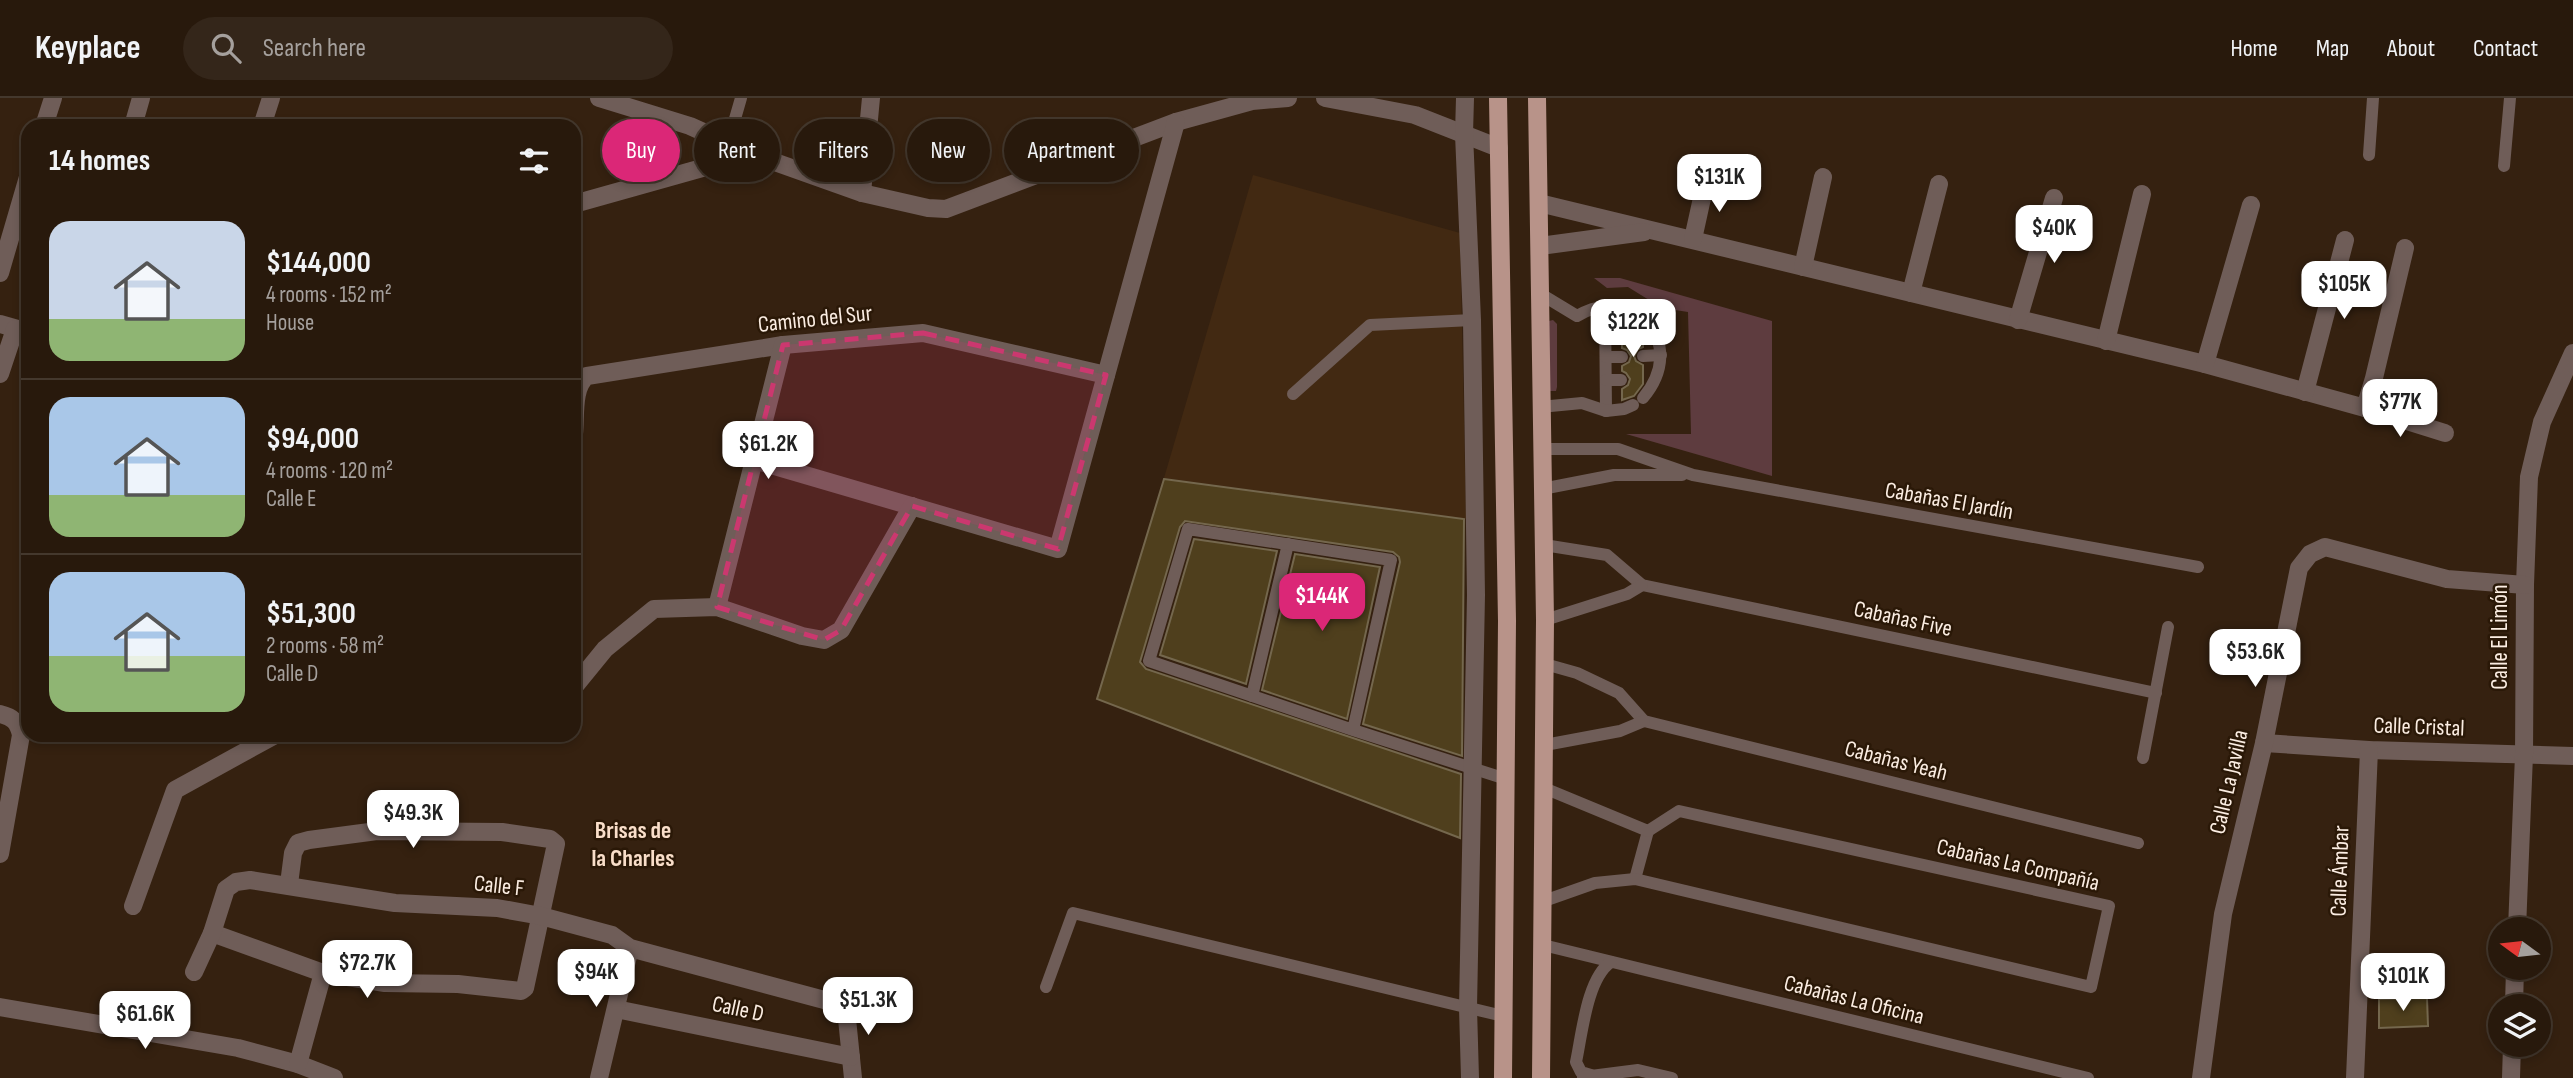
<!DOCTYPE html>
<meta charset="utf-8">
<style>
:root{--surface:#28190c;--page:#34261a;--text:#f1f3f6;--muted:#a5a09d;--line:#44382d;--accent:#db2777}
body{margin:0;font-family:"Sofia Sans Condensed",sans-serif;background:var(--page);color:var(--text);height:100vh;display:flex;flex-direction:column;font-size:26px;white-space:nowrap}
*{box-sizing:border-box;margin:0}
p{font-size:23px;color:var(--muted)}
.icon{flex:none;width:38px;height:38px;fill:none;stroke:currentColor;stroke-width:2;stroke-linecap:round;stroke-linejoin:round}
.map{position:relative;flex:1;overflow:hidden}
.details{position:absolute;left:21px;top:21px;width:560px;height:623px;display:flex;flex-direction:column;background:var(--surface);border-radius:21px;box-shadow:0 4px 10px #0003,0 0 0 2px var(--line)}
.details>*{flex:none}
.hud{position:absolute;left:602px;top:21px;width:665px;height:63px;display:flex;gap:14px}
.needle{width:46px;rotate:285deg}
.controls{position:absolute;left:2488px;top:819px;display:grid;gap:14px}
.controls a{display:grid;place-items:center;width:63px;height:63px;border-radius:50%;background:var(--surface);box-shadow:0 4px 10px #0003,0 0 0 2px var(--line);font-size:35px}
.price{position:absolute;translate:-50% -60px;padding:0 16px;border-radius:14px;background:#fff;color:#222;font-size:23px;line-height:46px;filter:drop-shadow(0 2px 4px #0008)}
.price::after{content:'';position:absolute;left:50%;top:42px;width:21px;height:16px;margin-left:-10px;background:inherit;clip-path:polygon(0 0,100% 0,50% 100%)}
.price.active{background:var(--accent);color:#fff}
ul{padding:0;list-style:none}
li{display:flex;align-items:center;gap:21px;height:175px;padding:0 28px}
li+li{border-top:2px solid var(--line)}
li span{display:grid;place-items:center;flex:none;width:196px;height:140px;border-radius:21px;color:#555}
li>.icon{margin-inline-start:auto}
span .icon{width:84px;height:84px;fill:#fffc;stroke-width:1}
li b{font-size:30px}
h2{display:flex;justify-content:space-between;align-items:center;height:84px;padding:0 28px;font-size:30px}
.pill{padding:0 24px;border-radius:32px;background:var(--surface);box-shadow:0 4px 10px #0003,0 0 0 2px var(--line);font-size:24px;line-height:63px}
.pill.active{background:var(--accent);color:#fff}
header{display:flex;align-items:center;gap:42px;box-sizing:border-box;height:98px;padding:0 35px;background:var(--surface);border-bottom:2px solid var(--line)}
header strong{font-size:33px}
nav{display:flex;gap:38px;margin-inline-start:auto;font-size:24px}
.search{width:490px;height:63px;background:var(--page);display:flex;align-items:center;gap:18px;box-sizing:border-box;padding:0 24px;border-radius:38px;color:var(--muted);font-size:26px}
.map>svg:first-child{display:block}
</style>
<header>
<strong>Keyplace</strong>
<div class="search"><svg class="icon" aria-label="search" viewBox="0 0 24 24"><circle cx="10" cy="10" r="6"/><path d="M15 15l6 6"/></svg>Search here</div>
<nav><a>Home</a><a>Map</a><a>About</a><a>Contact</a></nav>
</header>
<div class="map">
<svg width="2573" height="980" viewBox="0 0 2573 980">
<rect width="100%" height="100%" fill="#352110"/>
<!-- built -->
<path fill="#422912" d="M1253 77 1460 135 1466 421 1164 380Z"/>
<!-- green -->
<g fill="#5e3c3f">
<path d="M1594 180H1620L1772 223V378L1626 336H1691L1688 214 1662 210 1628 189 1607 190Z"/>
<path d="M1553 222 1557 226V289L1556 293H1549V223Z"/>
</g>
<!-- building -->
<g fill="#4f3f1d" stroke="#74674d" stroke-width="2">
<path d="M1622 219 1635 224 1643 233V249L1638 251 1634 258 1636 263 1643 267V286L1634 298 1622 302V291L1628 287 1630 281 1626 275 1622 273V268L1629 264 1631 258 1627 252 1622 250V245L1629 241 1631 235 1627 229 1622 227Z"/>
<path d="M1164 381 1464 421 1462 658 1363 626 1400 464 1399 459 1393 454 1185 423 1180 429 1140 564 1146 571 1461 676 1460 740 1097 601Z"/>
<path d="M1194 441 1277 453 1246 586 1160 557Z"/>
<path d="M1295 456 1380 469 1347 621 1262 592Z"/>
<path d="M2427 900 2428 928 2379 930V901Z"/>
</g>
<g fill="none" stroke-linecap="round" stroke-linejoin="round">
<!-- service -->
<g stroke="#6f5d58" stroke-width="12">
<path d="M728 45 741 0"/>
<path d="M2369 57 2373 0"/>
<path d="M2504 68 2510 0"/>
<path d="M1539 195 1577 218C1597 206 1615 206 1636 215"/>
<path d="M1605 208 1606 313"/>
<path d="M1643 220C1668 244 1664 275 1643 300"/>
<path d="M1606 236H1622"/>
<path d="M1643 258 1661 257"/>
<path d="M1606 259H1622"/>
<path d="M1606 282H1621"/>
<path d="M1293 296 1370 227 1472 222"/>
<path d="M1540 309 1582 305 1606 313 1624 311 1633 307"/>
<path d="M1541 351H1618L1693 377 2198 469"/>
<path d="M1542 391 1614 377H1682"/>
<path d="M1544 447 1607 457 1642 487 2156 595"/>
<path d="M1545 522 1627 496 1642 487"/>
<path d="M1545 566 1577 575 1619 595 1644 623 2138 745"/>
<path d="M1252 598 1288 446"/>
<path d="M1353 632 1391 462 1188 431 1149 563 1353 632 1506 681"/>
<path d="M1545 647 1620 633 1644 623"/>
<path d="M2143 660 2168 529"/>
<path d="M1635 781 1648 733"/>
<path d="M1544 803 1595 785 1635 781 2091 889 2109 808 1679 713 1648 733 1544 690"/>
<path d="M1543 847 2088 980"/>
<path d="M1046 889 1073 815 1503 918"/>
<path d="M1591 977 1581 974 1576 964C1582 936 1587 880 1611 864"/>
<path d="M1583 979 1638 972 1672 980"/>
</g>
<!-- minor -->
<g stroke="#6f5d58" stroke-width="18">
<path d="M599 0 690 28 752 56"/>
<path d="M1325 0 1415 17 1499 50"/>
<path d="M44 28 53 0"/>
<path d="M133 28 141 0"/>
<path d="M262 28 271 0"/>
<path d="M862 95 871 0"/>
<path d="M1539 105 2205 266 2365 310 2374 280 2405 150"/>
<path d="M574 106 752 56 862 95 928 110 946 111 1176 24 1252 3 1288 0"/>
<path d="M1693 141 1706 82"/>
<path d="M1540 148 1644 134"/>
<path d="M1803 169 1823 79"/>
<path d="M0 175 28 79"/>
<path d="M1911 195 1939 86"/>
<path d="M2018 222 2054 100"/>
<path d="M0 226 28 234"/>
<path d="M2106 243 2142 96"/>
<path d="M2205 266 2251 107"/>
<path d="M0 276 15 231"/>
<path d="M2305 294 2345 142"/>
<path d="M2365 310 2445 335"/>
<path d="M574 336C576 319 572 289 587 278L783 247 923 235 1106 277"/>
<path d="M754 362 1058 451 1176 24"/>
<path d="M717 509 783 247"/>
<path d="M574 589 605 551 654 511 717 509 802 538 824 542 841 532 912 408"/>
<path d="M0 616C13 619 18 624 21 637L0 756"/>
<path d="M2264 645 2369 652 2573 658"/>
<path d="M133 808 175 692 275 637"/>
<path d="M2517 831 2524 657 2525 487 2529 379 2542 324 2573 255"/>
<path d="M212 835 323 875 385 885 458 886 521 893 525 890 556 746 550 741 502 734 377 733 309 742 298 745 293 755 289 786"/>
<path d="M194 874 212 835 226 791 236 784 250 782 395 805 497 810 541 818 612 837 630 850 843 907 846 911 853 980"/>
<path d="M2514 908 2515 870"/>
<path d="M0 909 238 950 298 966 334 980"/>
<path d="M616 911 851 959"/>
<path d="M298 966 323 875"/>
<path d="M599 980 630 850"/>
<path d="M2201 980 2223 816 2264 645 2299 470 2310 456 2325 449 2447 481 2525 487"/>
<path d="M2355 980 2369 652"/>
<path d="M2511 980 2512 947"/>
</g>
<!-- tertiary -->
<path stroke="#6f5d58" stroke-width="18" d="M1465 0 1464 36 1472 222 1476 497 1468 910 1470 980"/>
<!-- primary -->
<g stroke="#b89389" stroke-width="18">
<path d="M1498 0 1507 523 1503 980"/>
<path d="M1537 0 1545 522 1541 980"/>
</g>
</g>
<!-- marked area -->
<path fill="#cb386f" fill-opacity="0.2" stroke="#cb386f" stroke-width="5" stroke-dasharray="14 9" stroke-linejoin="round" d="M923 235 1106 277 1058 451 912 408 841 532 824 542 717 509 783 247Z"/>
<g text-anchor="middle" dominant-baseline="central" stroke-width="5" stroke-linejoin="round" paint-order="stroke">
<!-- street labels -->
<g font-size="23" fill="#fbede2" stroke="#2a1807">
<text transform="translate(815 221) rotate(-6)">Camino del Sur</text>
<text transform="translate(1949 403) rotate(10)">Cabañas El Jardín</text>
<text transform="translate(1903 521) rotate(12)">Cabañas Five</text>
<text transform="translate(2500 539) rotate(-90)">Calle El Limón</text>
<text transform="translate(2419 629) rotate(2)">Calle Cristal</text>
<text transform="translate(1896 663) rotate(14)">Cabañas Yeah</text>
<text transform="translate(2229 684) rotate(-77)">Calle La Javilla</text>
<text transform="translate(2018 767) rotate(13)">Cabañas La Compañía</text>
<text transform="translate(2340 773) rotate(-88)">Calle Ámbar</text>
<text transform="translate(499 788) rotate(6)">Calle F</text>
<text transform="translate(1854 902) rotate(14)">Cabañas La Oficina</text>
<text transform="translate(738 911) rotate(12)">Calle D</text>
</g>
<!-- neighbourhood labels -->
<g font-size="24" font-weight="bold" fill="#f9dec9" stroke="#2a1807">
<text x="633" y="732">Brisas de<tspan x="633" dy="28">la Charles</tspan></text>
</g>
</g>
</svg>
<div class="controls">
<a><svg class="needle" viewBox="-14 -14 28 28"><path d="M0-13l5 13h-10z" fill="#e53935"/><path d="M0 13l5-13h-10z" fill="#a5a09d"/></svg></a>
<a><svg class="icon" aria-label="layers" viewBox="0 0 24 24"><path d="M12 4l9 5-9 5-9-5zM3 14l9 5 9-5"/></svg></a>
</div>
<b class="price" style="left:1719px;top:116px">$131K</b>
<b class="price" style="left:2054px;top:167px">$40K</b>
<b class="price" style="left:2344px;top:223px">$105K</b>
<b class="price" style="left:1633px;top:261px">$122K</b>
<b class="price" style="left:2400px;top:341px">$77K</b>
<b class="price" style="left:768px;top:383px">$61.2K</b>
<b class="price active" style="left:1322px;top:535px">$144K</b>
<b class="price" style="left:2255px;top:591px">$53.6K</b>
<b class="price" style="left:413px;top:752px">$49.3K</b>
<b class="price" style="left:367px;top:902px">$72.7K</b>
<b class="price" style="left:596px;top:911px">$94K</b>
<b class="price" style="left:2403px;top:915px">$101K</b>
<b class="price" style="left:868px;top:939px">$51.3K</b>
<b class="price" style="left:145px;top:953px">$61.6K</b>
<div class="hud">
<a class="pill active">Buy</a>
<a class="pill">Rent</a>
<a class="pill">Filters</a>
<a class="pill">New</a>
<a class="pill">Apartment</a>
</div>
<section class="details">
<h2>14 homes<svg class="icon" aria-label="filters" viewBox="0 0 24 24"><path d="M4 7h16M4 17h16"/><circle cx="9" cy="7" r="2"/><circle cx="15" cy="17" r="2"/></svg></h2>
<ul>
<li><span style="background:linear-gradient(#c9d6e8 70%,#8fb573 0)"><svg class="icon" aria-label="home" viewBox="0 0 24 24"><path d="M3 11l9-7 9 7M6 9v11h12V9"/></svg></span><div><b>$144,000</b><p>4 rooms · 152 m²</p><p>House</p></div></li>
<li><span style="background:linear-gradient(#a9c7e8 70%,#8fb573 0)"><svg class="icon" aria-label="home" viewBox="0 0 24 24"><path d="M3 11l9-7 9 7M6 9v11h12V9"/></svg></span><div><b>$94,000</b><p>4 rooms · 120 m²</p><p>Calle E</p></div></li>
<li><span style="background:linear-gradient(#a9c7e8 60%,#8fb573 0)"><svg class="icon" aria-label="home" viewBox="0 0 24 24"><path d="M3 11l9-7 9 7M6 9v11h12V9"/></svg></span><div><b>$51,300</b><p>2 rooms · 58 m²</p><p>Calle D</p></div></li>
</ul>
</section>
</div>
